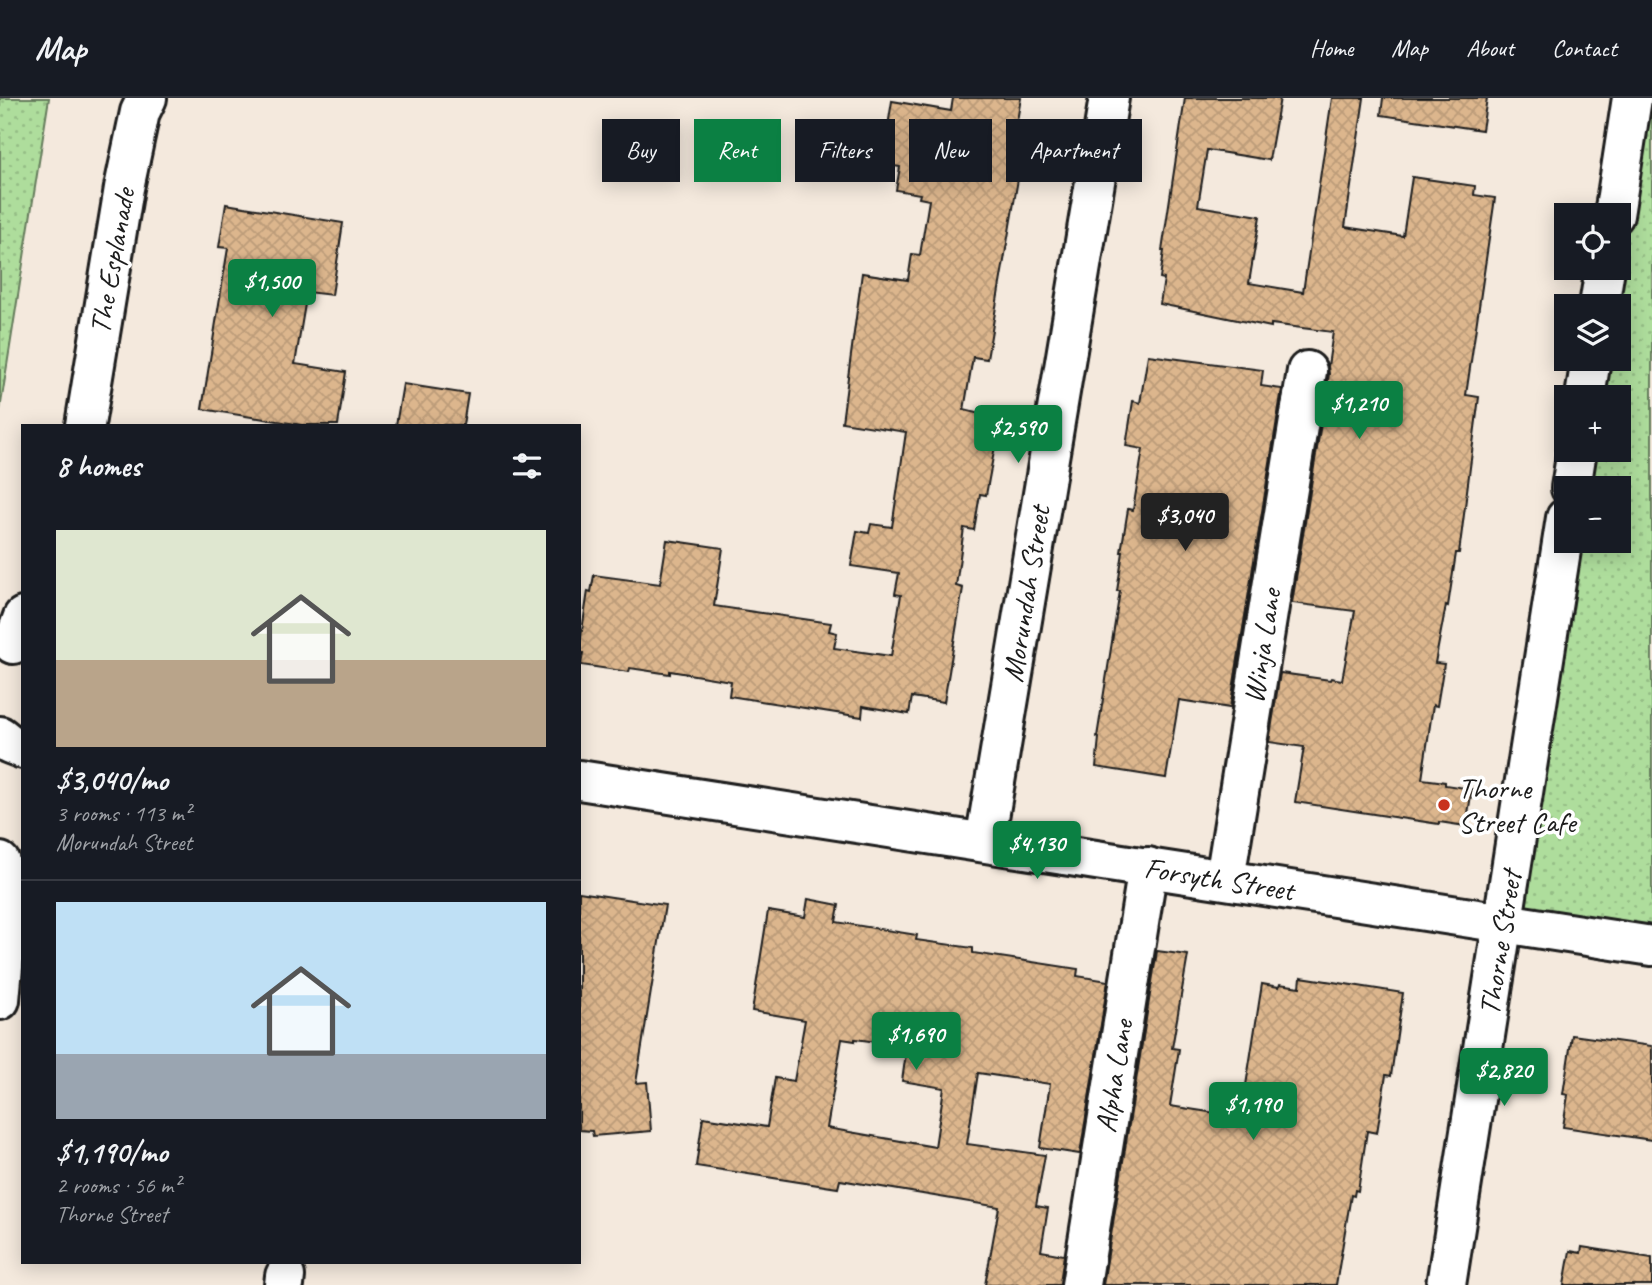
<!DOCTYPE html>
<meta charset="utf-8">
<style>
:root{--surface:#171b24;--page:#242831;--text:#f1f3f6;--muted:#9ea1a6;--line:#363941;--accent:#0b8043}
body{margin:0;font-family:Caveat,sans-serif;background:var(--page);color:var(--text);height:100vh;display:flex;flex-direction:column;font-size:26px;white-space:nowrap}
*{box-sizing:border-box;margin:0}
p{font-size:23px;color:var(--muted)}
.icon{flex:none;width:38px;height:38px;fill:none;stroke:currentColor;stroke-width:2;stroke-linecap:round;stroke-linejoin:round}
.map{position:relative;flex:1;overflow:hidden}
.drawer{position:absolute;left:21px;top:326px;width:560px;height:840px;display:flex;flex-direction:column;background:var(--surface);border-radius:0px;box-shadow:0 4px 18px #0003}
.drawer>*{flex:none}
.top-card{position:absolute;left:602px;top:21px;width:665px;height:63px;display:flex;gap:14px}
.buttons{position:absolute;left:1554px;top:105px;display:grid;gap:14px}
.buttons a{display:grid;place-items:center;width:77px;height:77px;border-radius:0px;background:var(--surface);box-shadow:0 4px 18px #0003;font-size:35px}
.price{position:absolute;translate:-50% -60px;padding:0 16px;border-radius:7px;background:var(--accent);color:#fff;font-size:23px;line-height:46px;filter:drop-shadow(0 2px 4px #0008)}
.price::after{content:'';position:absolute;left:50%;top:42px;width:21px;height:16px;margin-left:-10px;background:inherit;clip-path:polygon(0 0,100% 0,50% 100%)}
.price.selected{background:#222;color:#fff}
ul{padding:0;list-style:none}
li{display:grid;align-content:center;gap:14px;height:371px;padding:0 35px}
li+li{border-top:2px solid var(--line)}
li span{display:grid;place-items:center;height:217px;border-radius:0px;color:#555}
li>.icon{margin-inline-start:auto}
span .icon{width:126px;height:126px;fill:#fffc;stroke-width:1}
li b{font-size:30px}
h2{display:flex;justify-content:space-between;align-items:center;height:84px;padding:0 35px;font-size:30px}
.tag{padding:0 24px;border-radius:0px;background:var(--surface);box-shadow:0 4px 18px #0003;font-size:24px;line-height:63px}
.tag.selected{background:var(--accent);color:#fff}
header{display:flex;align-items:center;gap:42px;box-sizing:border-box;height:98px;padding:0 35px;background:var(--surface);border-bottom:2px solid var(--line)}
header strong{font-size:33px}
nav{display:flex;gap:38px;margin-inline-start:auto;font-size:24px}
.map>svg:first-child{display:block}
</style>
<header>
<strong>Map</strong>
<nav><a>Home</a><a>Map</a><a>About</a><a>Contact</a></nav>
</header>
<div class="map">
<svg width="1652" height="1187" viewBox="0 0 1652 1187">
<defs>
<pattern id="park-dots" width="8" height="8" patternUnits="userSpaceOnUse" patternTransform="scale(1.75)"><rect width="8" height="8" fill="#aedd9c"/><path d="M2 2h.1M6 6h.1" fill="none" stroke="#95bd86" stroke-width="1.8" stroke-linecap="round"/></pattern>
<pattern id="building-cross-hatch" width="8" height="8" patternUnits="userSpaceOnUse" patternTransform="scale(1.75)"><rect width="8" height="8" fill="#dcb68d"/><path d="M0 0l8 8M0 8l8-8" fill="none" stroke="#bc9c79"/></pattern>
</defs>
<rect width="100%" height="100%" fill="#f4e9dd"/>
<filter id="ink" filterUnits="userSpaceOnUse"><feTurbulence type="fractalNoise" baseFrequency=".0143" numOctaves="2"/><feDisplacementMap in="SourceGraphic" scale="14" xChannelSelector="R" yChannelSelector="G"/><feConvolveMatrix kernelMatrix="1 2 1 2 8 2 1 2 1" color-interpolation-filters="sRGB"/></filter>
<g filter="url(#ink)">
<!-- park -->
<g fill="url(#park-dots)" stroke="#657c5c" stroke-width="2">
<path d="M0 0H49L0 312Z"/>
<path d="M1632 0H1652V848L1503 825 1566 443H1619V390H1571L1577 352H1619V299H1585L1591 261H1619V208H1599L1619 170V117Z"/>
</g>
<!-- building -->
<g fill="url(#building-cross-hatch)" stroke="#1c1c1c" stroke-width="2" fill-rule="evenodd">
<path d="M953 0H1021L1011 57 1022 58 987 261 973 259 964 312 1000 321 986 397 980 396 974 432 964 430 956 488 963 490 944 604 912 599 909 616 863 608 862 619 729 598 731 583 670 573V576L630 570 629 574 581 567 583 555H579V552L588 493 591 494 594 477 660 486 667 442 723 450 714 508 831 525 829 533 837 535 834 550 891 558 901 497 895 496 899 475 851 468 857 433 869 435 871 426 892 429 906 334 842 324 862 175 908 182 912 156 920 157 929 102 919 100 920 96 896 92 900 69 882 66 892 3 951 13Z"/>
<path d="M1185 0H1280L1269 62 1207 52 1198 108 1260 118 1249 185 1303 194 1332 0H1364L1345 129 1403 138 1412 79 1475 88 1474 97 1495 100 1466 297 1479 299 1462 432 1459 455H1456L1448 508 1446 507 1435 565 1444 566 1437 608 1433 607 1422 681 1445 684V687L1472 691 1466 728 1439 724V726L1295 704 1304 649 1269 644 1280 575 1330 582 1331 580 1342 582 1355 513 1292 505 1329 276 1328 268 1333 234 1271 226V229L1160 206 1164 181 1160 180 1164 153H1162Z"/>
<path d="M1383 0H1487L1482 32 1381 17Z"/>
<path d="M226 106 343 125 332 197 307 194 295 266 346 274 338 327H302L202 311 228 150 219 149Z"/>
<path d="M1148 257 1263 272 1261 288 1282 291 1230 610 1179 602 1166 680 1096 669 1099 640 1097 639 1120 493H1117L1123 454H1121L1128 411 1133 412 1143 351 1126 348 1133 303 1140 305Z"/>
<path d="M403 286 468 296 463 327H396Z"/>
<path d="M579 794 665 807 636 985 647 984 651 1033 593 1038 592 1033 579 1032Z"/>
<path d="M808 801 839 807 836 824 917 837 916 842 973 850V855L1078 871 1077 878 1108 883 1080 1056 1040 1050 1050 986 978 975 967 1046 1045 1057 1036 1108 1048 1110 1041 1153 1064 1157 1060 1187H985L999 1109 840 1082 838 1090 696 1068 703 1019 767 1029 775 980 794 983 805 922 752 913 768 813 805 819ZM842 941 855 943V941L907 948 902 983 944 990 935 1049 827 1030Z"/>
<path d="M1157 853 1188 857 1172 950 1179 951 1170 1008 1241 1019 1262 886 1279 889 1280 886 1300 889 1301 879 1403 895 1391 978 1386 977 1377 1035 1367 1033 1358 1093 1355 1092 1354 1098 1351 1097 1336 1187H1103Z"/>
<path d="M1572 937 1652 948V1042L1563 1029 1568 997 1563 996Z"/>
<path d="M1582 1149 1652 1160V1187H1564L1570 1153 1581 1155Z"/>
</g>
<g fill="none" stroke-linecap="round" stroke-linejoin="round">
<!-- minor casing -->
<g stroke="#1c1c1c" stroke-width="44">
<g id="minor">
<path d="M1614 117 1632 0"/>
<path d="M1599 208 1605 170"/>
<path d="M1585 299 1591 261"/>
<path d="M85 327 124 90 140 14 147 0"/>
<path d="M1571 390 1577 352"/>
<path d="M13 546 23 519"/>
<path d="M0 638 10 646 23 651"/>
<path d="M579 682 1652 848"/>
<path d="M985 744 1109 0"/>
<path d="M0 764 7 825 0 902"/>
<path d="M1225 781 1307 273"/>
<path d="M284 1187 285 1178"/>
<path d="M1081 1187 1148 769"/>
<path d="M1446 1187 1566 420"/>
</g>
</g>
<!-- minor -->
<use href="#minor" stroke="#fff" stroke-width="38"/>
</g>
</g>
<!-- markers -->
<circle fill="#c8321e" stroke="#fff" stroke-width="2.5" cx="1444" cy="707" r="7"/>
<g text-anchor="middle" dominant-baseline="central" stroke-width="7" stroke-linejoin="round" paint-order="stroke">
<!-- street labels -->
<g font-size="30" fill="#1c1c1c" stroke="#fff">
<text transform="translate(112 163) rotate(-80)">The Esplanade</text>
<text transform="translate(1026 496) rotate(-81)">Morundah Street</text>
<text transform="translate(1262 548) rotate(-81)">Winja Lane</text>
<text transform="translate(1219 781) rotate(9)">Forsyth Street</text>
<text transform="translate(1500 845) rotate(-81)">Thorne Street</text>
<text transform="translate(1114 978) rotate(-81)">Alpha Lane</text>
</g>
<!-- poi labels -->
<g font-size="30" fill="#1c1c1c" stroke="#fff" text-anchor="start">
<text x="1458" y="690">Thorne<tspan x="1458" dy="34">Street Cafe</tspan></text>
</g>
</g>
</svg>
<div class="buttons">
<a><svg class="icon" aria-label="locate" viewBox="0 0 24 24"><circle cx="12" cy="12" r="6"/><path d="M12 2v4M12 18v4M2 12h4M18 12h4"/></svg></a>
<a><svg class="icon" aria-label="layers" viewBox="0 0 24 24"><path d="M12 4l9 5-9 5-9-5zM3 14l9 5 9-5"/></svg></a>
<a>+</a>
<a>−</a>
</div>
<b class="price" style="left:272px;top:221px">$1,500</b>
<b class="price" style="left:1359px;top:343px">$1,210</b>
<b class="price" style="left:1018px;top:367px">$2,590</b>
<b class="price selected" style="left:1185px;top:455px">$3,040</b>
<b class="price" style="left:1037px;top:783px">$4,130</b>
<b class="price" style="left:916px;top:974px">$1,690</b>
<b class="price" style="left:1504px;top:1010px">$2,820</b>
<b class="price" style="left:1253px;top:1044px">$1,190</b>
<div class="top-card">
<a class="tag">Buy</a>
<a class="tag selected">Rent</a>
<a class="tag">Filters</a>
<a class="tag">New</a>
<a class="tag">Apartment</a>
</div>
<section class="drawer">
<h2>8 homes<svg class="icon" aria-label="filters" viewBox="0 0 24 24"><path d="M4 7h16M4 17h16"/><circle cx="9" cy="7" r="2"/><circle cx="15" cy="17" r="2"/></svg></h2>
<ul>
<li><span style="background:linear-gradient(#dfe7d0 60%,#b9a48a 0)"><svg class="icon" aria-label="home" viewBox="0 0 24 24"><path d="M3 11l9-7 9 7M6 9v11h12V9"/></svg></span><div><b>$3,040/mo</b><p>3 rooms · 113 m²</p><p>Morundah Street</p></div></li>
<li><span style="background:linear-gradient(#bfe0f5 70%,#9aa5b1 0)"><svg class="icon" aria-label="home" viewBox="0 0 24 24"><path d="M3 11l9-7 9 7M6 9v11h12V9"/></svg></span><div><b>$1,190/mo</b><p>2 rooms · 56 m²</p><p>Thorne Street</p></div></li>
</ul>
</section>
</div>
